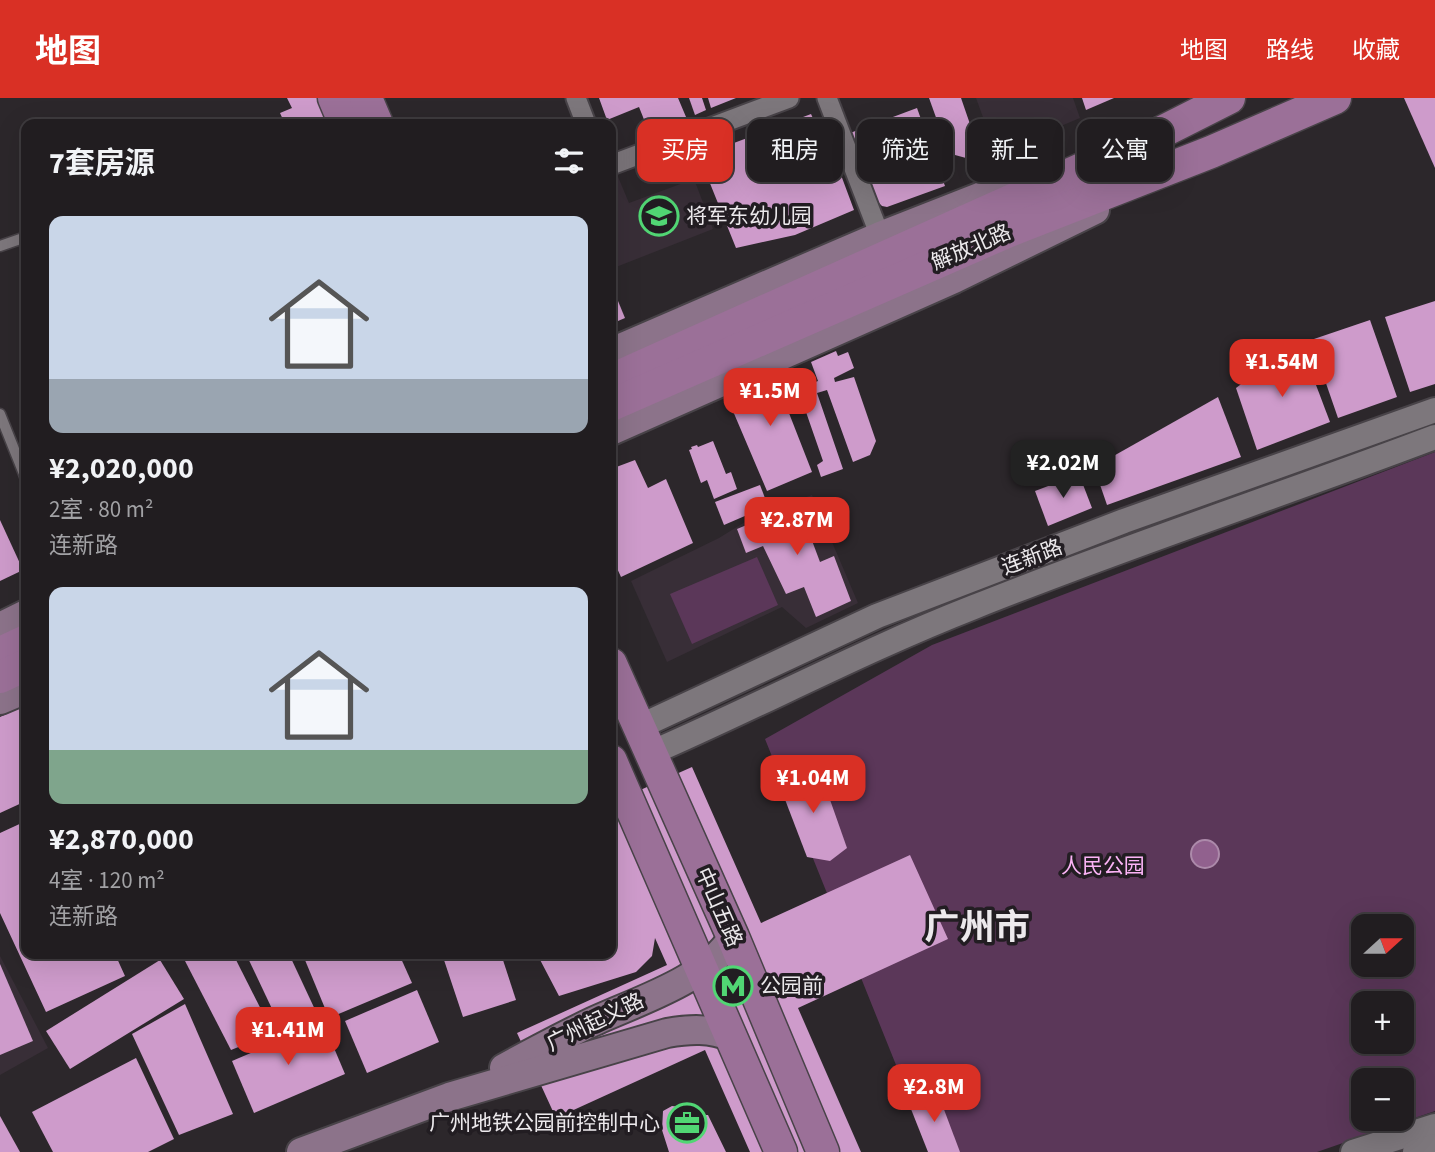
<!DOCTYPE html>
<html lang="zh">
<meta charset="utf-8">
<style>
:root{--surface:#211d20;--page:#292629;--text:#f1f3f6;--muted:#a2a2a5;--line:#3e3b3e;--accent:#d93025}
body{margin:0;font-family:"Source Sans 3","Noto Sans SC",sans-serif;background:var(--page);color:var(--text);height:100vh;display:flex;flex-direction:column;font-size:26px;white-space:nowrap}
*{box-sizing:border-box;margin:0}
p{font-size:23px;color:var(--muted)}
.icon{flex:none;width:38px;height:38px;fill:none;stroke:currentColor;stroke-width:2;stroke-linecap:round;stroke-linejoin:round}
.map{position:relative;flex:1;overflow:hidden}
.side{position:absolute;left:21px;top:21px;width:595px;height:840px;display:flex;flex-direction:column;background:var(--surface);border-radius:14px;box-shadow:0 7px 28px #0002,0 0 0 2px var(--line)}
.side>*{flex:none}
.top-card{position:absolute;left:637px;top:21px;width:665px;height:63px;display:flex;gap:14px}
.needle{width:46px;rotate:69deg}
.fabs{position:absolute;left:1351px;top:816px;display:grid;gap:14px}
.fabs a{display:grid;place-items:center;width:63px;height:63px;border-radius:14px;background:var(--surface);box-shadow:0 7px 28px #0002,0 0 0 2px var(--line);font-size:35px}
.price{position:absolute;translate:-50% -60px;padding:0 16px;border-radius:14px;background:var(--accent);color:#fff;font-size:23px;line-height:46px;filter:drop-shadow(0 2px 4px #0008)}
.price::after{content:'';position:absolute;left:50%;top:42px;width:21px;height:16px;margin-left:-10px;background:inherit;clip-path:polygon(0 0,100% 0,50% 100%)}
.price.current{background:#222;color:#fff}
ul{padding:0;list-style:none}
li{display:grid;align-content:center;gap:14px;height:371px;padding:0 28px}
li span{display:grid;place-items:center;height:217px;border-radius:14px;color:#555}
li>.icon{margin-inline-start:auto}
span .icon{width:126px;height:126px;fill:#fffc;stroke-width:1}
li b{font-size:30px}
h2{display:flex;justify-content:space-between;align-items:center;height:84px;padding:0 28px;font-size:30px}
.tag{padding:0 24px;border-radius:14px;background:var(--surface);box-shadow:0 7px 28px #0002,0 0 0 2px var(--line);font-size:24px;line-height:63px}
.tag.current{background:var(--accent);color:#fff}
header{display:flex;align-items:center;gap:42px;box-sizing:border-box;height:98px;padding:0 35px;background:var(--accent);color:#fff}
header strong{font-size:33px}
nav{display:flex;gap:38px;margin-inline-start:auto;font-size:24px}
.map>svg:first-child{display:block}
</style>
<header>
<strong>地图</strong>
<nav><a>地图</a><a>路线</a><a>收藏</a></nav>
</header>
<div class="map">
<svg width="1435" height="1054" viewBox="0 0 1435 1054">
<rect width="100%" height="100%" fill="#2c272b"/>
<!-- built -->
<g fill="#382e37">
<path d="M976 0H1073L1080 20 996 55Z"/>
<path d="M616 74 629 105 694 81 713 131 611 171V76Z"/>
<path d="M812 397 858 505 806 530 782 509 667 564 631 483 719 440 753 419Z"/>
<path d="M0 858 48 950 0 977Z"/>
</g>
<!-- green -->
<g fill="#5b3759" fill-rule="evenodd">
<path d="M1435 354V1013L1317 1054H931L765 641 932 547ZM1363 828H1402V866H1363ZM1363 905H1402V943H1363ZM1363 982H1402V1020H1363Z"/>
<path d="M757 459 778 507 692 546 670 496Z"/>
</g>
<!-- water -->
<circle fill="#91618e" stroke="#ac8aaa" stroke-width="2" cx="1205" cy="756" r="14"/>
<!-- building -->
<g fill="#ce9bcb">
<path d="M287 0H324L333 21 319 26H285L280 15 292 10Z"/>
<path d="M599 0H678L689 26 651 39 639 9 607 22Z"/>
<path d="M689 0H702L706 12 695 17Z"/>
<path d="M708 0H736L711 10Z"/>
<path d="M929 0H961L980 55 966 60 955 57 947 50Z"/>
<path d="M1082 0H1114L1086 12Z"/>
<path d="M1404 0H1435V70Z"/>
<path d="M917 10 945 88 887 109 882 108 874 100 850 35Z"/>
<path d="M811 16 824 44 828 42 854 112 795 137 736 150 699 58Z"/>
<path d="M611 186 625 220 611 226Z"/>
<path d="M1435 203V286L1410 294 1385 219Z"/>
<path d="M1370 222 1397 299 1338 320 1311 242Z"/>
<path d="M1299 242 1330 324 1257 352 1236 290Z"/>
<path d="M836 253 838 258 848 254 854 270 834 280 835 284 854 279 876 343 870 357 853 364 827 292 817 295 843 371 821 379 817 367 823 363 798 291 818 283 811 264Z"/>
<path d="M781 270 795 305 787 310 812 374 767 393 724 292Z"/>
<path d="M1218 299 1241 359 1107 407 1094 369Z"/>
<path d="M713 343 726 376 731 374 737 391 714 401 707 382 701 385 689 352 692 351 691 349 697 347 698 349Z"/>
<path d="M635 362 648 390 666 381 693 445 621 479 611 457V371Z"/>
<path d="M1072 379 1082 384 1092 410 1048 428 1035 393Z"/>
<path d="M760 387 768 408 724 427 715 404Z"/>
<path d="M804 403 813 422 805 424 820 464 834 458 851 503 816 519 804 489 786 496 763 448 746 455 737 431Z"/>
<path d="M0 422 23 472 0 483Z"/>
<path d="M26 607V703L0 715V619Z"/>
<path d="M692 669 761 825 910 757 948 841 798 910 861 1054H750L705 952 556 1020 517 935 667 867 655 840 652 858 636 874 559 898 537 856H611V705Z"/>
<path d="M807 669 822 679 847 750 830 763 807 759 781 691 790 675Z"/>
<path d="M26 723V856H115L125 878 46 914 0 815V735Z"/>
<path d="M192 856H233L273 935 231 952 184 861Z"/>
<path d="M246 856H289L318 918 283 934Z"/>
<path d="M320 856H399L412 885 329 920 305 862Z"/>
<path d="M442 856H501L516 902 463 919Z"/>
<path d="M160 862 184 901 70 971 46 933Z"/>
<path d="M0 866 33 943 0 957Z"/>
<path d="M417 892 439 944 367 975 345 923Z"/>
<path d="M185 906 233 1016 179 1037 132 936Z"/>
<path d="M323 924 345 976 254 1015 232 963Z"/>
<path d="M136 960 174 1041 148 1054H53L32 1014Z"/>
<path d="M937 993 960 1054H928L909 1006Z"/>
<path d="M672 1008 681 1009 691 1017H708L726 1054H669L662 1032 663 1013Z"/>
<path d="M0 1018 20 1054H0Z"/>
</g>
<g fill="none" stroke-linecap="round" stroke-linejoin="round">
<!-- service casing -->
<g stroke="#484348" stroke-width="13">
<g id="service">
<path d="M0 148 26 139"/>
<path d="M0 316 26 381"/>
</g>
</g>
<!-- minor casing -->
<g stroke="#484348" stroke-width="23">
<g id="minor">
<path d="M576 0 586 26"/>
<path d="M827 0 880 138"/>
<path d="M611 67 789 0"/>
</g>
</g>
<!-- tertiary casing -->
<g stroke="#484348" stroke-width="28">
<g id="tertiary">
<path d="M639 629 877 518 1124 423 1435 312"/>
<path d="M651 655C759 608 864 552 974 509 1126 448 1282 397 1435 339"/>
<path d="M1353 1054 1435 1028"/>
<path d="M1415 1054 1435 1048"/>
</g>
</g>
<!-- secondary casing -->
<g stroke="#484348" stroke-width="32">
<g id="secondary">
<path d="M611 254 880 138 1025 81"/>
<path d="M611 333 954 181 1095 112"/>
<path d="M0 529 26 516"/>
<path d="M0 602 26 591"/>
<path d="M504 970C531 955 558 941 586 927 633 904 704 885 733 839"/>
<path d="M301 1054 449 999 667 935C690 931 710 930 732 939"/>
</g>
</g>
<!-- primary casing -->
<g stroke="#484348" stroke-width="35">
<g id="primary">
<path d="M334 0 345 26"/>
<path d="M366 0 377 26"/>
<path d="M611 282 1144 43 1229 0"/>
<path d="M611 307 1009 133 1211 54 1335 0"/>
<path d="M0 555 26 543"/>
<path d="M611 566 733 839 823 1054"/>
<path d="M0 579 26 567"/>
<path d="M611 663 781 1054"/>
</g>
</g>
<!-- service -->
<use href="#service" stroke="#7d777c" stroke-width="10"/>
<!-- minor -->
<use href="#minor" stroke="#7d777c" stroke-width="19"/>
<!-- tertiary -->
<use href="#tertiary" stroke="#7d777c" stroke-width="24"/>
<!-- secondary -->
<use href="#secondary" stroke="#8c738a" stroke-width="28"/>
<!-- primary -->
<use href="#primary" stroke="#9b7098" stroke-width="32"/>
</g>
<!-- icons -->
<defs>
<g id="school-ring" transform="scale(2.0125)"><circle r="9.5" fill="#221d22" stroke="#51d674" stroke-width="1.5"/><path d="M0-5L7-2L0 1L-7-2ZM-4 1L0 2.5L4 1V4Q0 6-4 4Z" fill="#51d674"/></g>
<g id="metro-ring" transform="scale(2.0125)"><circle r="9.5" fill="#221d22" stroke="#51d674" stroke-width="1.5"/><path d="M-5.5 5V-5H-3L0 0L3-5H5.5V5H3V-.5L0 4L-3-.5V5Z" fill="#51d674"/></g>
<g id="office-ring" transform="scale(2.0125)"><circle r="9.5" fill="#221d22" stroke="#51d674" stroke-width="1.5"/><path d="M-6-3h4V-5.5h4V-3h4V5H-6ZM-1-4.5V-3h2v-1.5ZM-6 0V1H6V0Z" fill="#51d674"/></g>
</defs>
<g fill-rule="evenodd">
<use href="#school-ring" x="659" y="118"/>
<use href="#metro-ring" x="733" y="888"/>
<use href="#office-ring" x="687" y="1025"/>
</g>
<g text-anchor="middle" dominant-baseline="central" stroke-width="7" stroke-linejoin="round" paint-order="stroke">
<!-- poi labels -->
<g font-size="21" fill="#ece9ec" stroke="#221d22" text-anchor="start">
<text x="686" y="118">将军东幼儿园</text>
<text x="760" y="888">公园前</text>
<text x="660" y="1025" text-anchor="end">广州地铁公园前控制中心</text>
</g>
<!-- street labels -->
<g font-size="21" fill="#ece9ec" stroke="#221d22">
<text transform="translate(971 149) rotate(-23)">解放北路</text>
<text transform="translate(1032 459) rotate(-21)">连新路</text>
<text transform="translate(719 809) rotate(66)">中山五路</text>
<text transform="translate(595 924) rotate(-26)">广州起义路</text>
</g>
<!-- park labels -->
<g font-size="21" fill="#fbb3f6" stroke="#221d22">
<text x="1103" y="768">人民公园</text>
</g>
<!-- town labels -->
<g font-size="35" font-weight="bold" fill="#ece9ec" stroke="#221d22">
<text x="977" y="830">广州市</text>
</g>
</g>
</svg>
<div class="fabs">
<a><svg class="needle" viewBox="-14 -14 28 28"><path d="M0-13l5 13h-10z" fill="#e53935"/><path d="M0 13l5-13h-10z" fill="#a2a2a5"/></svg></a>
<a>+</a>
<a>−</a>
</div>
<b class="price" style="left:1282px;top:301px">¥1.54M</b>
<b class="price" style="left:770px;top:330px">¥1.5M</b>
<b class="price current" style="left:1063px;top:402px">¥2.02M</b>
<b class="price" style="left:797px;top:459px">¥2.87M</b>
<b class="price" style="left:813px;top:717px">¥1.04M</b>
<b class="price" style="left:288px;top:969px">¥1.41M</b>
<b class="price" style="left:934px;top:1026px">¥2.8M</b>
<div class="top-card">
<a class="tag current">买房</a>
<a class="tag">租房</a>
<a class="tag">筛选</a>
<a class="tag">新上</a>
<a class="tag">公寓</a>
</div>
<section class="side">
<h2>7套房源<svg class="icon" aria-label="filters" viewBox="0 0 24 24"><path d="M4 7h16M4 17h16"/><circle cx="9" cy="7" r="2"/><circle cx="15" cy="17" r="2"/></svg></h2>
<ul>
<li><span style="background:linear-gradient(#c9d6e8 75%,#9aa5b1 0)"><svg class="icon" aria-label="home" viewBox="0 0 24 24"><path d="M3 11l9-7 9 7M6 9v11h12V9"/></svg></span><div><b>¥2,020,000</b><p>2室 · 80 m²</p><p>连新路</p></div></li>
<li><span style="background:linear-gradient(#c9d6e8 75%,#7fa58c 0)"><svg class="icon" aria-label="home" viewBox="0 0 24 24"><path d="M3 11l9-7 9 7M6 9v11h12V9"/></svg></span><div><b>¥2,870,000</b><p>4室 · 120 m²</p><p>连新路</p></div></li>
</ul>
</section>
</div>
